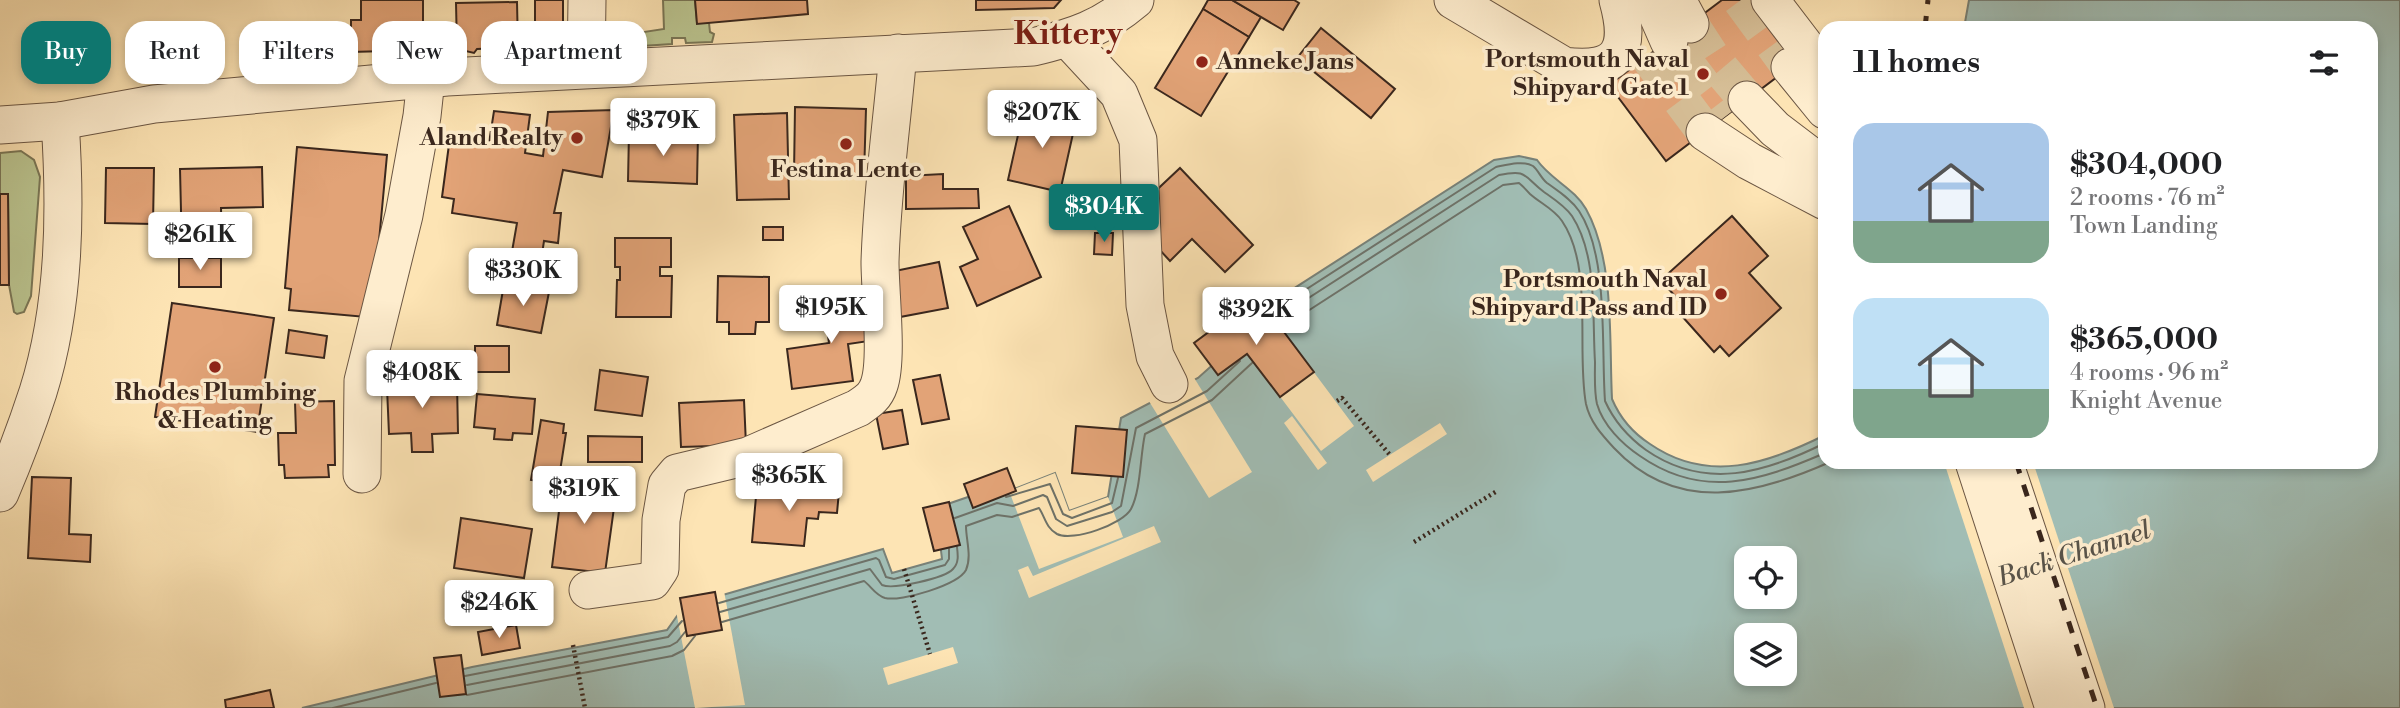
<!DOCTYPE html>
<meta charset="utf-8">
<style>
:root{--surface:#fff;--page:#f2f2f2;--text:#202124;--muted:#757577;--accent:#0f766e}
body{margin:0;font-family:"Libre Bodoni",serif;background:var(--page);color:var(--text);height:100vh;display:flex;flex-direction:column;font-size:26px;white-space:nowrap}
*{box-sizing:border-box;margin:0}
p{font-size:23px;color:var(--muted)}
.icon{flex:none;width:38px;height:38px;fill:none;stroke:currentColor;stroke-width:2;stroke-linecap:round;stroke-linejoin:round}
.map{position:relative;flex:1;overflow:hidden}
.details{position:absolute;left:1818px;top:21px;width:560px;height:448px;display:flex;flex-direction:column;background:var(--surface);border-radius:21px;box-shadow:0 4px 10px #0003}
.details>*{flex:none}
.banner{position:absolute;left:21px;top:21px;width:665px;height:63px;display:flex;gap:14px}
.fabs{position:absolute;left:1734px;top:546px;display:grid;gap:14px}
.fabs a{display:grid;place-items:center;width:63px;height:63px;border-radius:14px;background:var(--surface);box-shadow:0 4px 10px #0003;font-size:35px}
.price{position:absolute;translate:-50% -60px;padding:0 16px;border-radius:7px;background:#fff;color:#222;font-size:23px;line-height:46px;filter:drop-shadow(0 2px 4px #0008)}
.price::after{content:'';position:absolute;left:50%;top:42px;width:21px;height:16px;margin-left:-10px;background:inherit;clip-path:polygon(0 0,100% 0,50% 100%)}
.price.active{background:var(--accent);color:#fff}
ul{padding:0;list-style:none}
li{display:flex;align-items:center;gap:21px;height:175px;padding:0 35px}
li span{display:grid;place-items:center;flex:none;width:196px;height:140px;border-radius:21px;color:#555}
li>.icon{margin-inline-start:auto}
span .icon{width:84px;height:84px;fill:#fffc;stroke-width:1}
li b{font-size:30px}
h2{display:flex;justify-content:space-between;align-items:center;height:84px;padding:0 35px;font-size:30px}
.pill{padding:0 24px;border-radius:21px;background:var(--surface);box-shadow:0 4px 10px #0003;font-size:24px;line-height:63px}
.pill.active{background:var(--accent);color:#fff}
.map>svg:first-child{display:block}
</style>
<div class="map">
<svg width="2400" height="708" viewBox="0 0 2400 708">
<rect width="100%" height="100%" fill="#fde4b4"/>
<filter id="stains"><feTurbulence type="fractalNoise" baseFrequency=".00286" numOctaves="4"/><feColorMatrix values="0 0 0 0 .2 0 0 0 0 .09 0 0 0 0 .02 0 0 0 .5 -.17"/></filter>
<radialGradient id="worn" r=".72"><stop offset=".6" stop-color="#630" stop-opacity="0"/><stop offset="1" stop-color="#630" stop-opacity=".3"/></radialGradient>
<!-- green -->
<g fill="#bbc590" stroke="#7a7656" stroke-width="2">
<path d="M663 0H695L697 23H709L710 32 714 34 712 42 686 43 685 38H672V44L611 48V37L664 29Z"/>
<path d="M21 151 34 160 40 177 31 296 24 312 17 314 14 312 9 285 8 194H0V153Z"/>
</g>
<!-- water -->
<path fill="#a1bdb4" stroke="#788178" stroke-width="2" fill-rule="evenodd" d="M1969 0H2400V708H302L472 667 667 630 684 606 883 549 892 573 942 559 936 508 1003 485 1009 491 1055 473 1069 511 1108 497 1121 418 1198 378 1227 352 1268 305 1494 160 1519 156 1537 160C1550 179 1575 189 1586 209 1615 261 1609 340 1612 399 1620 418 1633 433 1650 444 1708 484 1767 464 1825 435V462H2371V28H1964ZM1746 558H1785V597H1746ZM1746 635H1785V674H1746Z"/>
<!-- pier -->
<g fill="#fde4b4">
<path d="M1263 304 1354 426 1321 451 1248 354 1218 375 1209 364 1224 350Z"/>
<path d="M1193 376 1252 472 1209 498 1147 398Z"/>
<path d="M1292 416 1327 463 1318 470 1284 423Z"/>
<path d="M1440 423 1447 434 1373 482 1366 470Z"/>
<path d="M1944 462H2033L2114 708H2024Z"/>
<path d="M1055 473 1069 511 1108 497 1123 537 1039 569 1009 491Z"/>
<path d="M1154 526 1161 542 1029 598 1018 570 1028 566 1033 576Z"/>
<path d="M724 591 745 705 695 708 676 611 683 602Z"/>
<path d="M953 647 958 663 888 685 883 668Z"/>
</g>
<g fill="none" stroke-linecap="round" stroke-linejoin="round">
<!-- shore -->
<g stroke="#6e7268" stroke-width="2">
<path d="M1271 312 1496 167C1506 165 1523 160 1533 166 1538 170 1541 178 1547 183 1558 191 1571 199 1579 211 1609 256 1601 347 1605 401 1614 421 1628 437 1646 450 1705 491 1765 473 1825 443"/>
<path d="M1276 319 1499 175C1528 169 1523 176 1544 192 1554 199 1565 206 1572 216 1598 256 1592 316 1595 362 1595 375 1594 391 1597 404 1603 425 1622 444 1640 456 1703 500 1760 481 1825 453"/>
<path d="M1283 327 1503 185 1519 183C1523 186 1526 190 1530 194 1540 203 1554 209 1562 221 1594 268 1576 351 1586 404 1590 422 1602 435 1614 448 1677 515 1756 495 1830 462"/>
<path d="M1006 497 1050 484 1063 514 1072 518 1112 503 1118 478"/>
<path d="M955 518 997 503 1013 506 1043 495 1047 497 1056 519 1067 526 1112 512 1121 506 1136 428 1207 391 1240 361"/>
<path d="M719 603 876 558 879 560 886 577 894 579 945 565 949 559V549"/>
<path d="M720 612 870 569 882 585C893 590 945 578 953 569 959 563 958 555 957 547"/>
<path d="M722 622 864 581C871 586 875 595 885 598 901 602 958 585 966 570 972 556 966 540 966 526L997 515 1012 517 1039 508C1045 517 1046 528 1057 534 1073 542 1123 524 1131 509 1141 490 1140 456 1145 434L1212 400 1252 363"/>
<path d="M465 676 668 637 682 621"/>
<path d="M467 685 670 646 677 642 685 632"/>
<path d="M467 695 672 656 684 650 695 636"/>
<path d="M333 708 436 683"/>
</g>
</g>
<!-- building -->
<g fill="#e2a377" stroke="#3a271d" stroke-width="2">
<path d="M361 0H423V50L351 52V20H361Z"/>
<path d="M535 0H563V44L535 43Z"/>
<path d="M695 0H807L808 14 697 24Z"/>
<path d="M976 0H1061L1054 8 976 10Z"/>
<path d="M1208 0H1232L1261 17 1249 37 1203 9Z"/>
<path d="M1232 0H1294L1299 3 1283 30Z"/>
<path d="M1722 0H1758L1802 58 1666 161 1609 85Z"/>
<path d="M517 2 518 48 503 52 500 48 477 49 474 53 457 49 456 3Z"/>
<path d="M1203 9 1249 37 1201 116 1155 88Z"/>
<path d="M1321 28 1395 89 1371 118 1297 58Z"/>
<path d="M795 107 866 109 864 176 794 174Z"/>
<path d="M1024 108 1076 120 1060 192 1008 180Z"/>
<path d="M614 110 602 177 563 170 554 213H561L558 243 544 241 539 274 528 272 526 284 507 280 517 223 452 213 454 199 442 197 450 137 489 143 494 111 530 115 525 153 543 156 548 112Z"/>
<path d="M787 113 789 199 737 200 734 115Z"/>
<path d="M629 132 698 133 697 184 628 181Z"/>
<path d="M297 147 387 155 374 295 366 317 289 310 291 289 285 288Z"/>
<path d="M262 167 263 207 221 208 222 253 182 254 180 169Z"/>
<path d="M106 168H154L153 224 105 223Z"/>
<path d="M1180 168 1253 245 1225 272 1192 239 1170 261 1146 235V200Z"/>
<path d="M943 174V189H978L979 208 906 209V176Z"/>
<path d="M0 194H8L9 285H0Z"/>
<path d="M1009 206 1041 277 977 306 960 267 978 259 963 227Z"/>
<path d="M1732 216 1768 256 1749 273 1781 308 1729 356 1720 346 1714 352 1681 315 1687 310 1661 280Z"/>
<rect x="763" y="227" width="20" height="13"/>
<path d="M1095 233H1113L1112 255 1094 254Z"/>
<path d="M615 238H671V267H660V276H672L671 317H616L617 280H620V267H615Z"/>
<rect x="179" y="258" width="42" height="29"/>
<path d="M939 262 948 308 900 317 890 272Z"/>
<path d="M718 276 769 277V322H756L755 334H729V322H717Z"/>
<path d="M504 284 549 292 541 333 497 325Z"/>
<path d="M862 293 869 341 848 344 853 381 792 389 787 349 829 343 823 298Z"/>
<path d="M1257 296 1314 372 1280 397 1247 354 1218 375 1194 343Z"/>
<path d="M172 303 274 318 257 432 155 417Z"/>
<path d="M289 330 327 336 324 358 286 353Z"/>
<rect x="475" y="346" width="34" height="26"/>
<path d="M426 370 427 384 457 383 458 433 432 434 433 452H412L411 433 389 434 387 388 403 387 402 371Z"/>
<path d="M600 370 648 377 642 416 595 410Z"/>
<path d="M940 375 949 419 922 424 913 380Z"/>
<path d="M477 394 535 399 532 434 513 433 512 440 494 439 495 429 474 427Z"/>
<path d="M744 400 746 445 681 447 679 403Z"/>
<path d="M334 401 335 465H328L329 477 285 478 284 465H279L278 433H296L295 402Z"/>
<path d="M902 410 908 444 883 449 876 414Z"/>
<path d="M541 420 564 424 563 433H566L558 484 531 480Z"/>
<path d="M1076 426 1127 430 1123 477 1072 473Z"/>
<path d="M588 436 642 437V462H588Z"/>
<path d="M1007 468 1016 491 973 508 964 484Z"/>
<path d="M32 477 71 478 69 534 91 535 90 562 28 558Z"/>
<path d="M563 479 617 486 605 573 552 567Z"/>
<path d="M757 485 839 491 837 513 819 512 818 519 807 518 804 546 752 542Z"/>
<path d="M949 502 960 545 934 551 923 508Z"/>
<path d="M461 518 532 529 524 578 454 568Z"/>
<path d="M715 592 722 630 687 636 680 598Z"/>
<path d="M516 625 520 648 482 655 478 632Z"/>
<path d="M461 655 466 694 440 697 434 658Z"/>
<path d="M270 690 274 708H226L225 700Z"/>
</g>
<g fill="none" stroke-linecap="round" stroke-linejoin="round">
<!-- minor-tunnel -->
<g stroke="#d6be96" stroke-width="37" stroke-dasharray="37 18" stroke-linecap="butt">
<path d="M1741 0 1790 67"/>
<path d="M1690 24 1714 61 1747 100"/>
<path d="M1648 56 1705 132"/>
<path d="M1684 61 1726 116"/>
</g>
<!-- minor casing -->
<g stroke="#6b5643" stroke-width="39">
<g id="minor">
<path d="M1453 0 1564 66C1619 73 1632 51 1618 0"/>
<path d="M1651 0 1669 41"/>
<path d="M1677 0 1690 24"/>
<path d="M1770 0 1825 72"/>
<path d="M1068 39 1119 94 1138 140 1145 305 1155 356 1169 384"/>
<path d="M1790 67 1825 110"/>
<path d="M586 68 587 0"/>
<path d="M1747 100 1775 129 1825 167"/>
<path d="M0 125 60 121 154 104 447 77 1033 47C1075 37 1102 28 1135 0"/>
<path d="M1705 132 1749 161 1825 201"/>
<path d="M1974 462 2054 708"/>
<path d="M2004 462 2086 708"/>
<path d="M362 474 363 381 404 215 422 116 426 79"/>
<path d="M0 493C14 460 27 426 38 392 65 306 66 210 60 121"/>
<path d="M588 590 652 581 660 569 661 520 667 485 677 473 748 456 858 408C868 401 875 397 879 385 888 360 880 292 880 262 882 192 892 122 898 53"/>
</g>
</g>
<!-- path -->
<g stroke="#3a271d" stroke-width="4.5" stroke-dasharray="2 3.5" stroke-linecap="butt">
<path d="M1337 401 1342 398 1390 455"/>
<path d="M1414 542 1497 491"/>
<path d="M904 569 930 654"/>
<path d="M573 645 585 708"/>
</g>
<!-- minor -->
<use href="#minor" stroke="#feedce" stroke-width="37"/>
<!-- rail -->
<g stroke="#3a271d" stroke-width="5" stroke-dasharray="12 12" stroke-linecap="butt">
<path d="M1925 28 1928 0"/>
<path d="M2016 462 2097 708"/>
</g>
</g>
<!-- markers -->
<g fill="#8f2418" stroke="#feedce" stroke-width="2.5">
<circle cx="1202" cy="62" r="7"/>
<circle cx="1703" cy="74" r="7"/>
<circle cx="577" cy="138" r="7"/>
<circle cx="846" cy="144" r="7"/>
<circle cx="1721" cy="294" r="7"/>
<circle cx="215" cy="367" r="7"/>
</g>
<g text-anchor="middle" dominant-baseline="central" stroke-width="7" stroke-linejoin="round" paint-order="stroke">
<!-- poi labels -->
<g font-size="24" font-weight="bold" fill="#3a271d" stroke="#feedce" text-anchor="end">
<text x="1689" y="60">Portsmouth Naval<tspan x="1689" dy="28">Shipyard Gate 1</tspan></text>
<text x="1216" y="62" text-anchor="start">Anneke Jans</text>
<text x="563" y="138">Aland Realty</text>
<text x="846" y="170" text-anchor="middle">Festina Lente</text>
<text x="1707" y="280">Portsmouth Naval<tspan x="1707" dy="28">Shipyard Pass and ID</tspan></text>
<text x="215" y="393" text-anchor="middle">Rhodes Plumbing<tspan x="215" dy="28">&amp; Heating</tspan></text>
</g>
<!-- water labels -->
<g font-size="26" font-style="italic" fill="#59544a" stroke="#feedce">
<text transform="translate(2074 554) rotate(-18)">Back Channel</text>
</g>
<!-- district labels -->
<g font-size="32" font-weight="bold" fill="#7a1f14" stroke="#feedce">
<text x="1068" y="34">Kittery</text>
</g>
</g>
<rect width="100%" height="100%" filter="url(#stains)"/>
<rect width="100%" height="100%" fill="url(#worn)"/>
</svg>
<div class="fabs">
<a><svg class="icon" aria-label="locate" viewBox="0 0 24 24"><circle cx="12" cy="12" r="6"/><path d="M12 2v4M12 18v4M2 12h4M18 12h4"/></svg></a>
<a><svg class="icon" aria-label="layers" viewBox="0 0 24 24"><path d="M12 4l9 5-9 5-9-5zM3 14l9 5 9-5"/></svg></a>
</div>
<b class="price" style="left:1042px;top:150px">$207K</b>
<b class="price" style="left:663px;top:158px">$379K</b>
<b class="price active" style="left:1104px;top:244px">$304K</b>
<b class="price" style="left:200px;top:272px">$261K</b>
<b class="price" style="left:523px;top:308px">$330K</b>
<b class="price" style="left:831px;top:345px">$195K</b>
<b class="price" style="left:1256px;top:347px">$392K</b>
<b class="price" style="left:422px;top:410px">$408K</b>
<b class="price" style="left:789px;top:513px">$365K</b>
<b class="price" style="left:584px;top:526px">$319K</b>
<b class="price" style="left:499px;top:640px">$246K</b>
<div class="banner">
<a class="pill active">Buy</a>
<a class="pill">Rent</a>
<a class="pill">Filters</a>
<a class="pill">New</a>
<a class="pill">Apartment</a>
</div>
<section class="details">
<h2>11 homes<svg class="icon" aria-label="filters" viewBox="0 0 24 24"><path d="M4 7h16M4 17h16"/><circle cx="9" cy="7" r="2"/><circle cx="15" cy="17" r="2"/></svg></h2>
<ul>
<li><span style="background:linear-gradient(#a9c7e8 70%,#7fa58c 0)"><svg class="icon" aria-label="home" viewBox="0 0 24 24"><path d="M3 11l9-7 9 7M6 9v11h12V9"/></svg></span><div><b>$304,000</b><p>2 rooms · 76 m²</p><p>Town Landing</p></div></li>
<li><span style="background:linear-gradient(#bfe0f5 65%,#7fa58c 0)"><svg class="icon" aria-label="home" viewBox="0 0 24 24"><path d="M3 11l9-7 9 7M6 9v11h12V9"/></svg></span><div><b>$365,000</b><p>4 rooms · 96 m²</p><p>Knight Avenue</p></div></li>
</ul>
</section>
</div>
